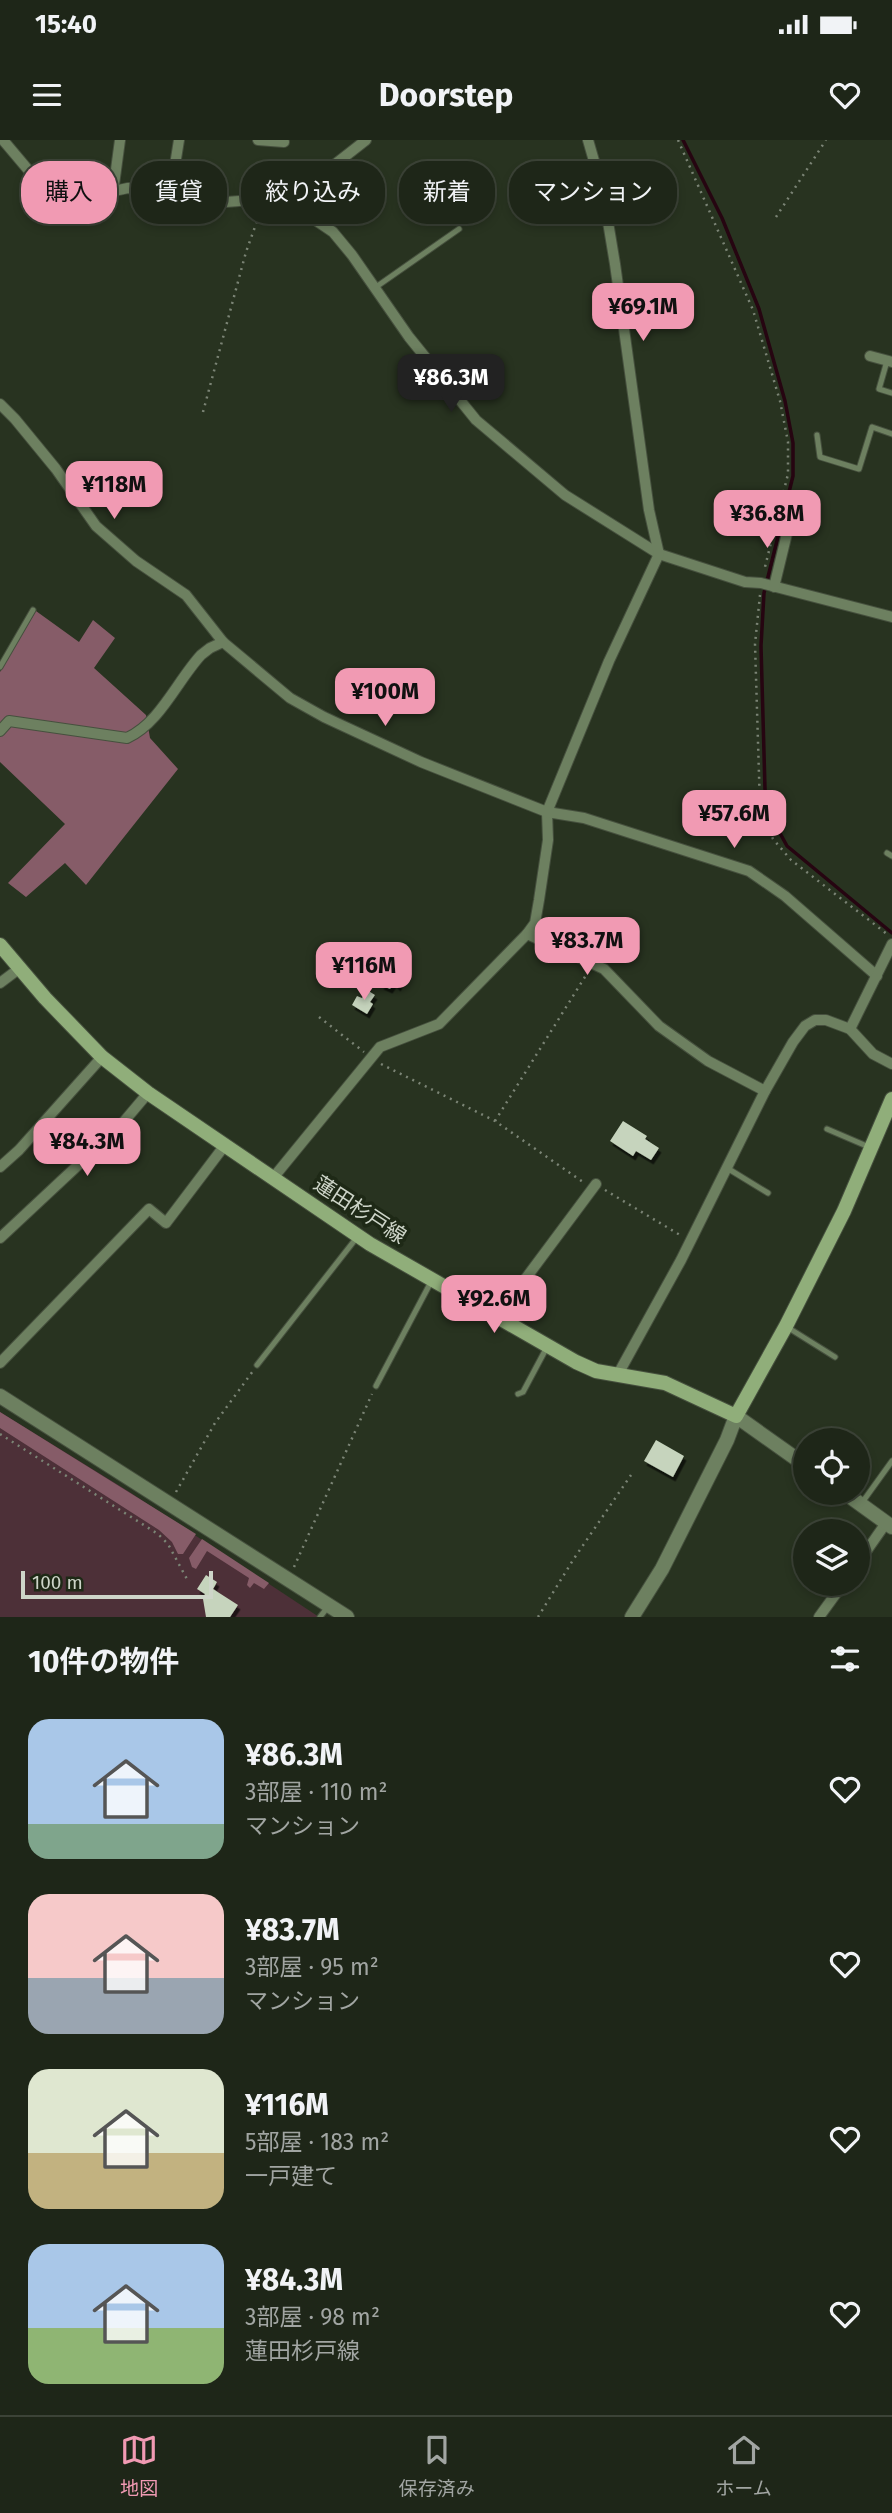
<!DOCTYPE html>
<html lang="ja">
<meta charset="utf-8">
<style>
:root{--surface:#1e2618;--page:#2b3225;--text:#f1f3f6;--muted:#a1a5a2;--line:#3c4337;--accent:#f19ab3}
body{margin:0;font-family:"Fira Sans","Noto Sans JP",sans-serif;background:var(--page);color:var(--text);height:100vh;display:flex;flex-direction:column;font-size:26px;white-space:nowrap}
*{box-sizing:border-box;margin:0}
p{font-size:23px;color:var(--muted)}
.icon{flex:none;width:38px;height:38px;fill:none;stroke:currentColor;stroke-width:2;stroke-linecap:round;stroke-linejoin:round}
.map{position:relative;height:1477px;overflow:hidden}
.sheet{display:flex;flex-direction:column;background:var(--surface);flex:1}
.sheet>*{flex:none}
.banner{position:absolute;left:21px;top:21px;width:850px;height:63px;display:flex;gap:14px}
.fabs{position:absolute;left:793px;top:1288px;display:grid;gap:14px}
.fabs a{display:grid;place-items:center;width:77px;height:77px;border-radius:50%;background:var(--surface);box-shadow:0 4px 10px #0003,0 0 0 2px var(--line);font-size:35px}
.scale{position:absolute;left:21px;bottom:18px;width:192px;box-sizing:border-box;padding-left:7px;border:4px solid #ced5c9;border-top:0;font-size:19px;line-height:24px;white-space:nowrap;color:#ced5c9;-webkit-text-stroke:5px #1e2916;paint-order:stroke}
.price{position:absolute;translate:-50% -60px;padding:0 16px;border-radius:14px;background:var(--accent);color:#111;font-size:23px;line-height:46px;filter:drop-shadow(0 2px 4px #0008)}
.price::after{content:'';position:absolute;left:50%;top:42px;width:21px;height:16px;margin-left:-10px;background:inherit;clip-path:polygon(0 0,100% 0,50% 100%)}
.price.selected{background:#222;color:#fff}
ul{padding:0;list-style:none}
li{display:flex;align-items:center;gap:21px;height:175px;padding:0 28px}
li span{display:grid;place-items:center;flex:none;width:196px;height:140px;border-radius:21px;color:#555}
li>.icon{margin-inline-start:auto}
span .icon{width:84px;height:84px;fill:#fffc;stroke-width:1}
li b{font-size:30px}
h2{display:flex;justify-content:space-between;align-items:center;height:84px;padding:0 28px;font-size:30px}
.chip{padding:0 24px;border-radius:28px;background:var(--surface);box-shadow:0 4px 10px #0003,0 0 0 2px var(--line);font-size:24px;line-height:63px}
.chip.selected{background:var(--accent);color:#111}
.status{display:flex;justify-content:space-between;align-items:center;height:49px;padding:0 35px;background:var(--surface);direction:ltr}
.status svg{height:19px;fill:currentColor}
header{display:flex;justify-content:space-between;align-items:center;height:91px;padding:0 28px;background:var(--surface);font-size:32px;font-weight:700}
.dock{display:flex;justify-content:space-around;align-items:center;height:98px;border-top:2px solid var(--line);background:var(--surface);font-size:19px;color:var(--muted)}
.dock a{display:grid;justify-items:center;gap:4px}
.dock .selected{color:var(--accent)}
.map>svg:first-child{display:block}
</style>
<div class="status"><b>15:40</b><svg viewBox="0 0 49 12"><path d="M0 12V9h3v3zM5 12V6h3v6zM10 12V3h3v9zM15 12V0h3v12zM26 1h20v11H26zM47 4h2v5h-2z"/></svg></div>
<header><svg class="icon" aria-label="menu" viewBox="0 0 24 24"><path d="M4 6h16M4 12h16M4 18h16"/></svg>Doorstep<svg class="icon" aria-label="heart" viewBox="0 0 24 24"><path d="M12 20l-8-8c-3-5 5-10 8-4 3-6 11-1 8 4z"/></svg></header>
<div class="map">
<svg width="892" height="1477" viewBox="0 0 892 1477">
<defs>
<filter id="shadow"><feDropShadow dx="2.5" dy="4.5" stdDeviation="0" flood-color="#0009"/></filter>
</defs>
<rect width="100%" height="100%" fill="#283320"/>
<!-- green -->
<path fill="#4d3038" d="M0 1272 128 1351 319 1477H0Z"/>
<!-- forest -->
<g fill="#865c68">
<path d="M36 471 79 502 93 480 115 498 94 528 146 575 150 598 178 629 86 745 65 723 26 757 8 743 65 684 0 622V532Z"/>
<path d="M0 1272 196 1394 183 1414H178L172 1402 159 1390 0 1288Z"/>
<path d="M202 1399 269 1443 264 1449 254 1443 250 1448 247 1445 249 1438 207 1411 196 1429 192 1427 189 1418Z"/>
</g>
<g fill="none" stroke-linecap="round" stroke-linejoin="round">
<!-- stream -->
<path stroke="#260511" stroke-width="3.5" d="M683 0 722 78 759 169 785 261 793 303V336L764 453 761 506 765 649 769 673 787 706 892 793"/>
</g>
<!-- building -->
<g fill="#c6d4bd" filter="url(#shadow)">
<path d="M373 814 390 822 387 829 395 833 399 824 408 828 398 847 394 843 390 849 381 845 383 842 363 831 365 826 363 824 366 820 369 822Z"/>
<path d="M367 850 375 855 370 862 373 864 367 874 352 865 357 856 362 858Z"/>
<path d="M623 981 647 996 645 999 659 1008 651 1020 636 1011 633 1016 610 1001Z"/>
<path d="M656 1300 684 1316 673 1337 644 1321Z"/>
<path d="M206 1435 217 1442 213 1449 238 1465 230 1477H206L203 1459 205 1454 197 1449Z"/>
</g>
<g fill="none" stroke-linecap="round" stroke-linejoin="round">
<!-- service casing -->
<g stroke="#46503e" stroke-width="7">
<g id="service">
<path d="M376 147 459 89"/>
<path d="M887 221 879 249 892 253"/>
<path d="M817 295 820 317 859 329 872 287 892 294"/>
<path d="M0 527 33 470"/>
<path d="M887 713 892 716"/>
<path d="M827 989 869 1007"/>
<path d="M727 1028 768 1053"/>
<path d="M787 1187 835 1217"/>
<path d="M257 1225 358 1096"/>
<path d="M376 1246 432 1140"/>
<path d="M518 1254 523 1252 547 1207"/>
<path d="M861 1364 892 1321"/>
<path d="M320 1477 327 1468"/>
</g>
</g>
<!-- minor casing -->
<g stroke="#46503e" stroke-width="12">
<g id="minor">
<path d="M3 0 30 32 61 50 91 56 128 48 170 56 226 62 267 59 299 69 333 92 352 115 409 197 476 280 565 355 659 414 745 442 761 443 892 477"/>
<path d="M258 0 284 2"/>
<path d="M588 0 603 52 615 124 649 370 659 414 609 521 547 672 548 700 539 760 535 783 527 794 604 829 659 886 708 921 765 951"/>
<path d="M113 52 120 0"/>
<path d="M170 56 179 0"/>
<path d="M299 69 320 36 366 0"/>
<path d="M870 216 892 222"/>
<path d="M0 264 15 279 56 329 96 386 136 421 186 455 223 502 290 558 324 577 421 622 547 672 584 678 749 731 785 756 877 836"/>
<path d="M774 447 790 381"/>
<path d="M0 591 9 581 127 598C160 583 177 541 201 515L210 508 223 502"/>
<path d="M892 804 850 889 873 914 892 924"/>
<path d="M0 843 20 828"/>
<path d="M0 1027 19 1010 102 917"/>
<path d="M273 1038 380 907 439 884 527 794"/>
<path d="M0 1098 121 985 148 953"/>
<path d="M497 1177 596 1044"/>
<path d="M0 1223 149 1069 166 1083 225 1005"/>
<path d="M617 1236 681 1120 765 951 793 902 805 886 815 880H826L850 889"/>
<path d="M858 1423 886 1383"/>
<path d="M819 1477 843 1444"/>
</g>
</g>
<!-- tertiary casing -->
<g stroke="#46503e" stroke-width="16">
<g id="tertiary">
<path d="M0 1256 347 1477"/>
<path d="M845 1353 892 1387"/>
<path d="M632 1477 662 1429 727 1300 736 1276 805 1325"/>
</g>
</g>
<!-- secondary casing -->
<g stroke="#46503e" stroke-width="16">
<path id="secondary" d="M0 805 45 858 102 917 148 953 370 1104 576 1222 596 1231 665 1243 736 1276 786 1186 844 1071 892 959"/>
</g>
<!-- path -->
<g stroke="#7b8475" stroke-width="2.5" stroke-dasharray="2 5" stroke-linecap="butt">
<path d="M678 0 753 170 780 261 788 302V334L764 431"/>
<path d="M776 77 826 0"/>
<path d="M203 272 246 112 261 70"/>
<path d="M760 455 755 504 760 668 773 699 791 720 887 794"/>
<path d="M319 877 364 912"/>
<path d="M381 924 495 981 583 1042"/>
<path d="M495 981 588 832"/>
<path d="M605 1050 680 1095"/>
<path d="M0 1294 158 1394 168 1404 188 1441"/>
<path d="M176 1352 215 1283 253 1231"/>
<path d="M294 1427 372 1254"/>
<path d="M538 1477 573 1420 631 1335"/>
</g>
<!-- service -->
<use href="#service" stroke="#6d8060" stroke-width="5"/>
<!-- minor -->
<use href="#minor" stroke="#6d8060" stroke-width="10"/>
<!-- tertiary -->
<use href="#tertiary" stroke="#6d8060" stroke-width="14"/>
<!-- secondary -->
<use href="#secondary" stroke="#90ae7a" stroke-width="14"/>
</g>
<g text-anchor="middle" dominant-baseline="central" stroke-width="7" stroke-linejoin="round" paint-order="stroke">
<!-- street labels -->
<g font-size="21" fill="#ced5c9" stroke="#1e2916">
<text transform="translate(360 1070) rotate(33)">蓮田杉戸線</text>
</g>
</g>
</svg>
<div class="fabs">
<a><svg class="icon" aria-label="locate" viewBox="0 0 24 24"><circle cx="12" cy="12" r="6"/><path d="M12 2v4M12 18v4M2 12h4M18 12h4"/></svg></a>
<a><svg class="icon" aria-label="layers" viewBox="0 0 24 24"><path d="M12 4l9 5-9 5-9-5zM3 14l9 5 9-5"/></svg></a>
</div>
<div class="scale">100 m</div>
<b class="price" style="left:643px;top:203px">¥69.1M</b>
<b class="price selected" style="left:451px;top:274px">¥86.3M</b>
<b class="price" style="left:114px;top:381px">¥118M</b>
<b class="price" style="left:767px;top:410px">¥36.8M</b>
<b class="price" style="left:385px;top:588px">¥100M</b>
<b class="price" style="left:734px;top:710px">¥57.6M</b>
<b class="price" style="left:587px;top:837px">¥83.7M</b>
<b class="price" style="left:364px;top:862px">¥116M</b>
<b class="price" style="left:87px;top:1038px">¥84.3M</b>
<b class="price" style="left:494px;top:1195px">¥92.6M</b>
<div class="banner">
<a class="chip selected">購入</a>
<a class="chip">賃貸</a>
<a class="chip">絞り込み</a>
<a class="chip">新着</a>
<a class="chip">マンション</a>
</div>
</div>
<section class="sheet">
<h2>10件の物件<svg class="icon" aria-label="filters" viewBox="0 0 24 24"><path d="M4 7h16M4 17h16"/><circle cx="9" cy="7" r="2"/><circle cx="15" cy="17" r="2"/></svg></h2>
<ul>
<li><span style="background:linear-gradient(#a9c7e8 75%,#7fa58c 0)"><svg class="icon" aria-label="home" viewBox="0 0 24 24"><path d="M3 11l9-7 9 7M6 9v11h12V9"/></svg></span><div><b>¥86.3M</b><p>3部屋 · 110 m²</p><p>マンション</p></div><svg class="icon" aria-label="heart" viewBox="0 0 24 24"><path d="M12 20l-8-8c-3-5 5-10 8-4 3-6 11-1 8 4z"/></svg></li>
<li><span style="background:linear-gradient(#f6c9c9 60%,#9aa5b1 0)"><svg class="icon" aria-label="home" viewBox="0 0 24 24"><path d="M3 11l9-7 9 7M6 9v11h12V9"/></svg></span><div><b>¥83.7M</b><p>3部屋 · 95 m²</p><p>マンション</p></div><svg class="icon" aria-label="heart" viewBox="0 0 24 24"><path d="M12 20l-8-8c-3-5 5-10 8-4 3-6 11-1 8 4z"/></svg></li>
<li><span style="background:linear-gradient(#dfe7d0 60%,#c2b280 0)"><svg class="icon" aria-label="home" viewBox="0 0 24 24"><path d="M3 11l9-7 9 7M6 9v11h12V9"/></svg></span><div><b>¥116M</b><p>5部屋 · 183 m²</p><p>一戸建て</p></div><svg class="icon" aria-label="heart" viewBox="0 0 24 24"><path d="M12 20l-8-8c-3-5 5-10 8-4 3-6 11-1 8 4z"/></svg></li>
<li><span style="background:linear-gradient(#a9c7e8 60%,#8fb573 0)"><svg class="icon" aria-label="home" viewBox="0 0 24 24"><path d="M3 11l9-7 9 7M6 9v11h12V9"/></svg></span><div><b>¥84.3M</b><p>3部屋 · 98 m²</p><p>蓮田杉戸線</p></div><svg class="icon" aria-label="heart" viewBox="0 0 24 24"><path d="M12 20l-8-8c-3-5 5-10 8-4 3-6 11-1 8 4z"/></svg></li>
</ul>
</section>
<nav class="dock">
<a class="selected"><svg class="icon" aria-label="map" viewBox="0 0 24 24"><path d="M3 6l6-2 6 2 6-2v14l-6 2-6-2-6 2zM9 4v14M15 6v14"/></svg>地図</a>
<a><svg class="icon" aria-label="saved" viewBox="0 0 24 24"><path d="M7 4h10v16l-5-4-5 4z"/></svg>保存済み</a>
<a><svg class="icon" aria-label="home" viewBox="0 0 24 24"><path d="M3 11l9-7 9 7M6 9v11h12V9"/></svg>ホーム</a>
</nav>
